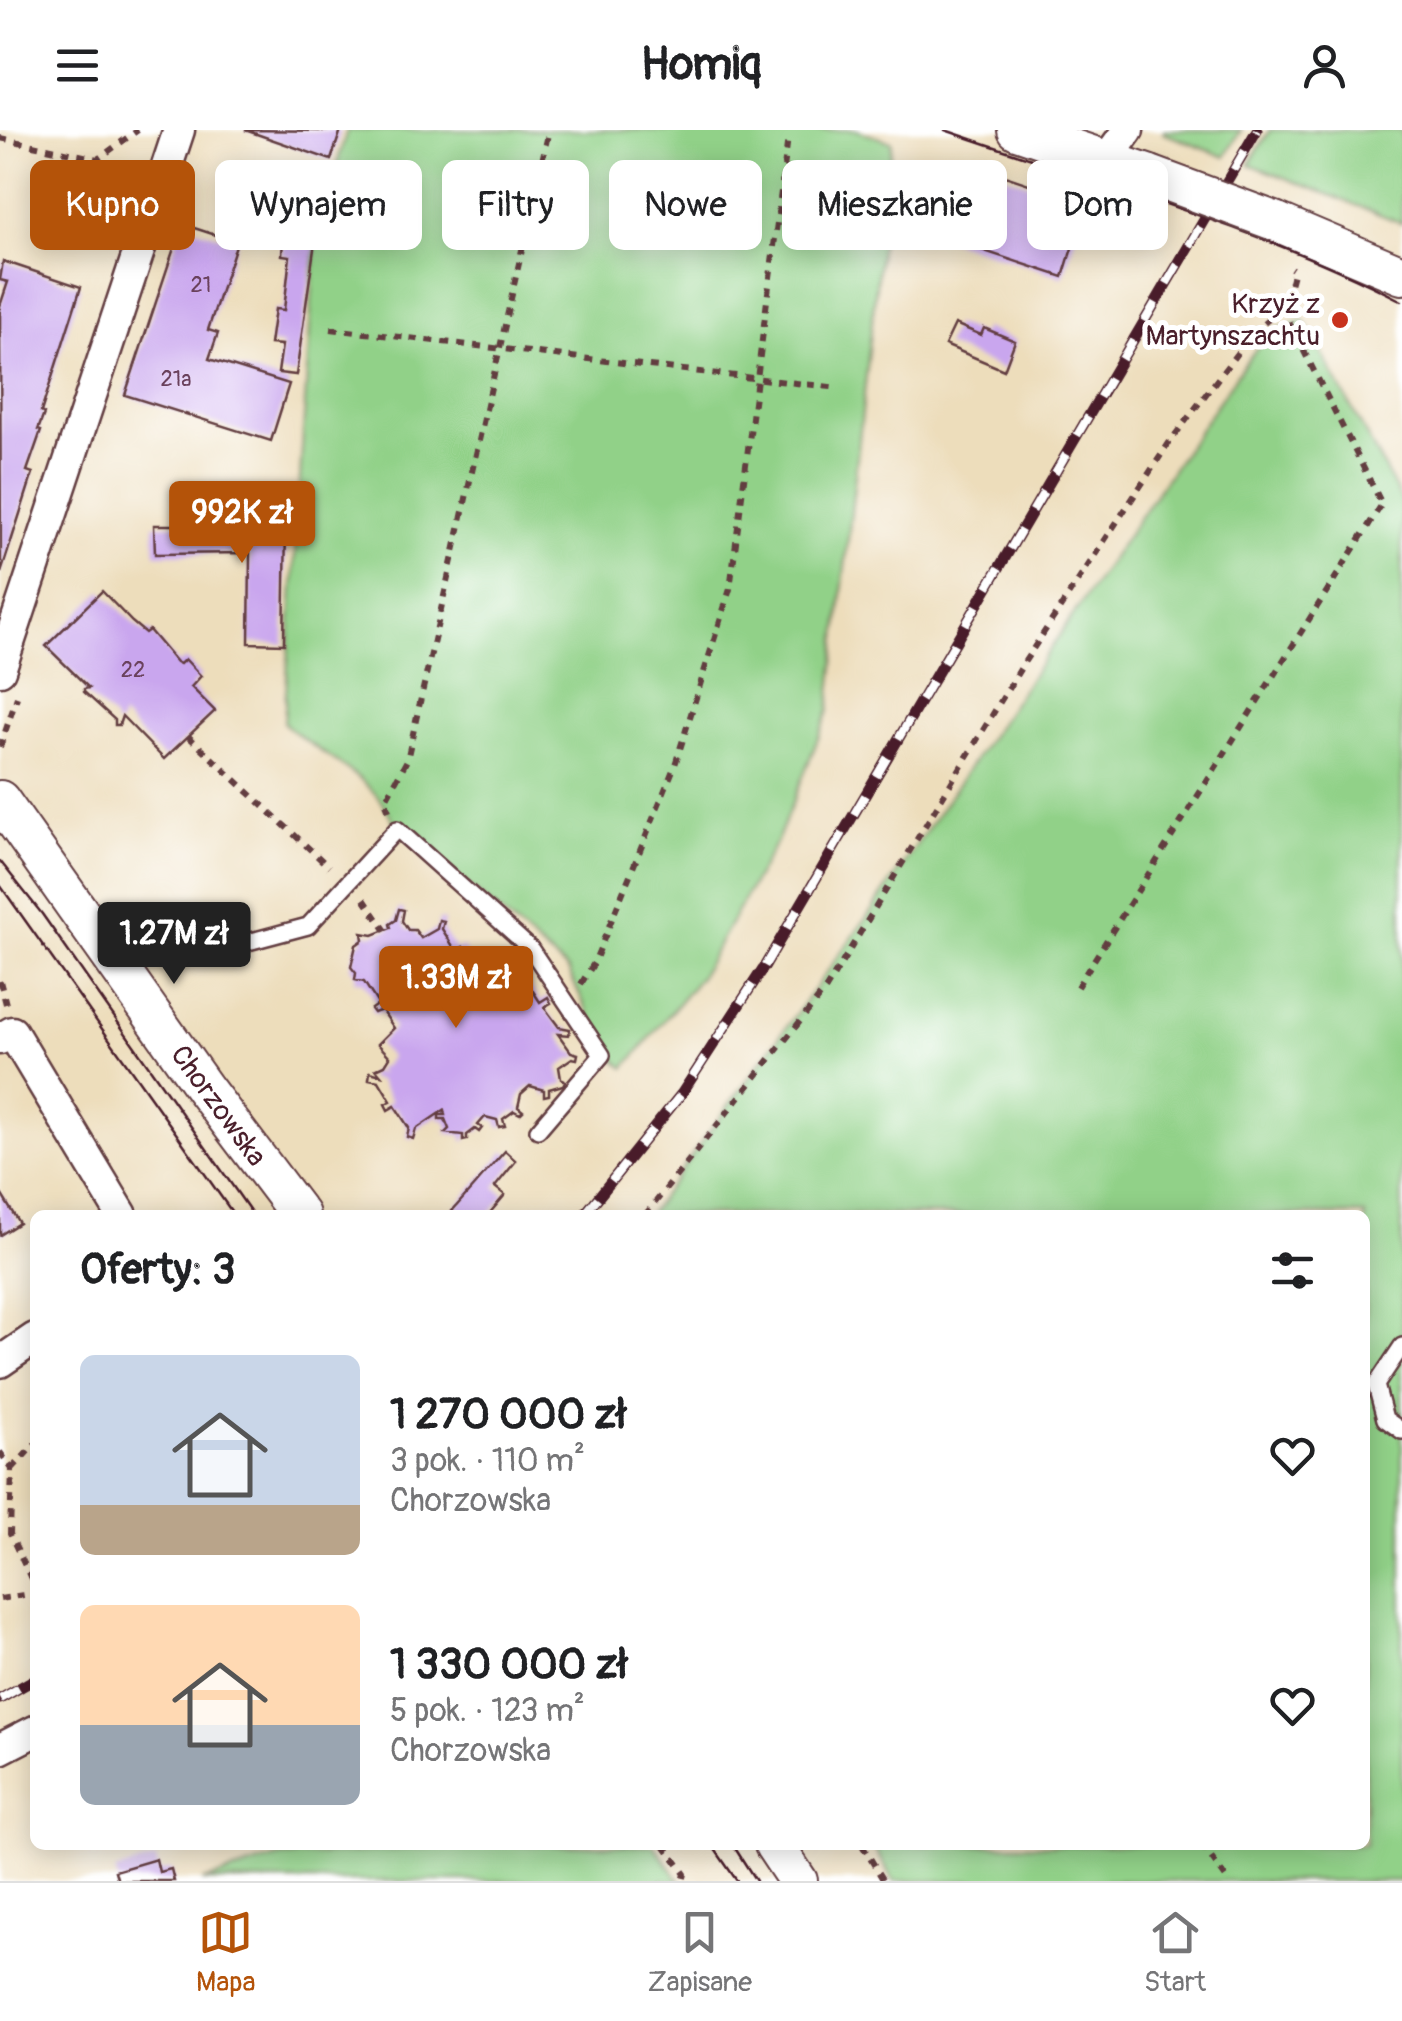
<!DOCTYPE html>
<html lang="pl">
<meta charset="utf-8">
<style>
:root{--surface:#fff;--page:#f2f2f2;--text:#202124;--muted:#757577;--line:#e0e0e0;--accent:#b45309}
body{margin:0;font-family:Pangolin,sans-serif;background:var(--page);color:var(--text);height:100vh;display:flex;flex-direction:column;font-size:38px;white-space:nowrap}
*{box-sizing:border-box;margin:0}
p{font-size:32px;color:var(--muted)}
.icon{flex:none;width:55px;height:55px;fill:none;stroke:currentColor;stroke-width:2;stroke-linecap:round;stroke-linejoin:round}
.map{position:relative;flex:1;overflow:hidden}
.side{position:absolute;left:30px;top:1080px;width:1340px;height:640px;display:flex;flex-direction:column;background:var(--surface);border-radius:15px;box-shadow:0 5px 25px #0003}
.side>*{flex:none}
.banner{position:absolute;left:30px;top:30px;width:1342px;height:90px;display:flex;gap:20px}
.price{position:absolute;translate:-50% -85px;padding:0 22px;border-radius:10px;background:var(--accent);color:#fff;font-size:32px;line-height:65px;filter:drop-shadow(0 2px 5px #0008)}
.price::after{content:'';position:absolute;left:50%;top:60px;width:30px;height:22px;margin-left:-15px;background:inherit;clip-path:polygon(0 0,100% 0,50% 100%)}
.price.selected{background:#222;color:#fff}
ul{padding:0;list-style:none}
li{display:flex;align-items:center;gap:30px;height:250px;padding:0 50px}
li span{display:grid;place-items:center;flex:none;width:280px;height:200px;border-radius:15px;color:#555}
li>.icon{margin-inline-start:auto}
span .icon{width:120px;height:120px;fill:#fffc;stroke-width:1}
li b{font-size:42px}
h2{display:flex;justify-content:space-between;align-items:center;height:120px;padding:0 50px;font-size:42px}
.chip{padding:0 35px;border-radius:15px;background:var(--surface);box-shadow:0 5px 25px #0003;font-size:35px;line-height:90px}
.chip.selected{background:var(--accent);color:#fff}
header{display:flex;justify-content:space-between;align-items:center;height:130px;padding:0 50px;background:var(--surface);font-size:45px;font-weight:700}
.menu{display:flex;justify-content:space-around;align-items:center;height:140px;border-top:2px solid var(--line);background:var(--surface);font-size:28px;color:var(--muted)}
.menu a{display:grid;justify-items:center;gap:5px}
.menu .selected{color:var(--accent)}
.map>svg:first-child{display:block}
</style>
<header><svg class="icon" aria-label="menu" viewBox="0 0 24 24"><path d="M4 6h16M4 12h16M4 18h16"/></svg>Homiq<svg class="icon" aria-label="person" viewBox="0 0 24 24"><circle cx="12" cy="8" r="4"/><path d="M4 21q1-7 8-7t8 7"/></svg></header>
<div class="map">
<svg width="1402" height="1751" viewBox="0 0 1402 1751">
<rect width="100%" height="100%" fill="#fff"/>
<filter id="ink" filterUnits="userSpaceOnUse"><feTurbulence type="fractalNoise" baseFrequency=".01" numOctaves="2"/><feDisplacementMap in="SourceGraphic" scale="20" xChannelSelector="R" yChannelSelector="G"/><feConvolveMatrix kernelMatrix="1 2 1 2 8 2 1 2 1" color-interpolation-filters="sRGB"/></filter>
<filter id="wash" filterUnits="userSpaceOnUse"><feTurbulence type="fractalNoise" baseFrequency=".0048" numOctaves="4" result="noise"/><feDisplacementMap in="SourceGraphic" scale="40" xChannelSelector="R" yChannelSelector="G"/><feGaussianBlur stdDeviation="2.25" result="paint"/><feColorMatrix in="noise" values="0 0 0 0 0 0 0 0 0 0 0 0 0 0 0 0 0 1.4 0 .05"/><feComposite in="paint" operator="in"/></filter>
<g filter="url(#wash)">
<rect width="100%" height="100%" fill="#edddbb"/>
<!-- green -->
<g fill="#91d188" stroke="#6e785a" stroke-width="2.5">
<path d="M347 0H857L892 12 829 581 778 709 700 847 625 938 607 922 568 840 394 693C373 644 321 628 284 593L316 104Z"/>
<path d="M1164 0H1241L1225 27 1163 3Z"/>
<path d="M1270 0H1402V93L1249 34Z"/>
<path d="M1304 190 1402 371V1751H894L873 1715H1365V1085H648L868 786 1240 240 1270 201Z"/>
<path d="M459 1715H654L680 1751H202L280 1727Z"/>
</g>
<g id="blocks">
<!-- building -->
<g fill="#c9a6ee">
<path d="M245 0 326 1 341 0 331 30Z"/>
<path d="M960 31 1086 73 1063 147 942 107Z"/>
<path d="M182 94 237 112 208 200 218 203 209 229 289 254 271 311 125 265Z"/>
<path d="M283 109 315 112 296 245 278 243 282 215 270 214 275 179 284 180 290 126 282 125Z"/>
<path d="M3 131 81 157 41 282 44 284 38 300 41 301 27 341 33 343 1 443 0 176 8 152 0 150Z"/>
<path d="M955 194 981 205 984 198 1015 211 1004 240 945 215Z"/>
<path d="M154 395H286L284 514 249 513 250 423 155 424Z"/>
<path d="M102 461 132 492 145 503 149 500 176 532 180 534 185 529 201 546 191 557 215 581 164 629 122 586 119 595H115V590L84 562V559L89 558 46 516Z"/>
<path d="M399 779 404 780 402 791 408 800H415L421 808 437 799 439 790 444 791 442 799 456 821 463 817 466 822 460 827 473 846 489 838 488 833 492 831 498 838 504 836 505 832 509 834 511 846 529 842 527 852 540 872 548 867 551 873 544 877 559 897 570 899 569 905 558 904 571 922 578 924 577 929 572 928 559 937 561 949 565 951 563 955 549 959V965L544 966V960L530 956 521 964 518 977 523 981 520 984 514 981 503 989 505 996 499 997 497 990 485 987 478 995 482 998 479 1002 475 999 467 1005V1010L463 1011V1005L445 1003 449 999 445 989H439V985H445L444 980 416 999 413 1009 407 1007 409 998 395 976 388 980 385 974 391 971 379 951 369 949 370 942 381 945 376 939 385 935 390 927 378 914 394 898 382 880 374 883 371 879 378 874 364 852 355 850 356 843 351 837 356 815 363 810 362 803 373 805 391 798 390 794 396 790Z"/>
<path d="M505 1021 516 1031 495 1057 505 1065 488 1085H457L452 1081Z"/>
<path d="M0 1062 19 1093 0 1105Z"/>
<path d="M156 1729 159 1742 171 1739 174 1751H118L115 1741Z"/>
</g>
</g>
</g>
<g filter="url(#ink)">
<use href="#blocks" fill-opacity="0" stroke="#623c41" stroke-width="2.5"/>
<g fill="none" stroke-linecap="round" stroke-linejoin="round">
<!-- service casing -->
<g stroke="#623c41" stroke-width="20">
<g id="service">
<path d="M96 798 244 813 308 796 397 699 530 818 602 925 538 1000"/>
<path d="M1402 1216 1376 1255 1385 1289 1402 1301"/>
</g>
</g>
<!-- minor casing -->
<g stroke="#623c41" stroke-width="35">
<g id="minor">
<path d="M1106 30 1128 0"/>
<path d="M0 540 179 0"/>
<path d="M0 909 12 902 122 1085"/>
<path d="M0 1232 35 1208"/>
<path d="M0 1619 35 1601"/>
</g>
</g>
<!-- tertiary casing -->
<g stroke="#623c41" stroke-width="42">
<g id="tertiary">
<path d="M1017 0 1150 45"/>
<path d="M1277 92 1402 145"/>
<path d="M0 670 204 958 300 1085"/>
<path d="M774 1715 798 1751"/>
</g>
</g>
<!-- path -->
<g stroke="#623c41" stroke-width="6" stroke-dasharray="8 8" stroke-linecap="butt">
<path d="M0 8 98 29 138 0"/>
<path d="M331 199 839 258"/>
<path d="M188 606 329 737"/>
<path d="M0 617 17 567"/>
<path d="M389 681 385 671 407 630 549 0"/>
<path d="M364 769 386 801"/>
<path d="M0 851 6 874"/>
<path d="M581 854 594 833 675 635 730 459 788 7"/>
<path d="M1077 857 1382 374 1290 194 1284 177 1294 140 1291 138"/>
<path d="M645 1085 826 859 1025 531 1169 313 1253 202 1284 177"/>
<path d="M0 1322 12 1339 10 1404 35 1457"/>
<path d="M12 1339 35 1314"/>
<path d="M0 1469 35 1463"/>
<path d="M664 1715 685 1744 683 1751"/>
<path d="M862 1715 884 1751"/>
<path d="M1202 1715 1228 1751"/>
</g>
<!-- service -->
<use href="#service" stroke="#fff" stroke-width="15"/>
<!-- minor -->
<use href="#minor" stroke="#fff" stroke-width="30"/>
<!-- tertiary -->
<use href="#tertiary" stroke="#fff" stroke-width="38"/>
<!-- tram -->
<g stroke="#4a1f2b" stroke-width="2.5">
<path d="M945 0C1095 52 1261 98 1402 171"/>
<path d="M0 731 42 784 253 1085"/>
<path d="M0 755 234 1085"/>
<path d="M712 1715 737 1751"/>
<path d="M733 1715 756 1751"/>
</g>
<!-- rail casing -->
<g stroke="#4a1f2b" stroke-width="11">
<g id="rail">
<path d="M584 1085 682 963 764 837 1257 0"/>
<path d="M0 1569 35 1549"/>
</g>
</g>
<!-- rail -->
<use href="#rail" stroke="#fff" stroke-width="8" stroke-dasharray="22" stroke-linecap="butt"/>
<!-- tertiary-bridge casing -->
<g stroke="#623c41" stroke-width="42" stroke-linecap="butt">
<path id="tertiary-bridge" d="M1150 45 1277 92"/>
</g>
<!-- tertiary-bridge -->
<use href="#tertiary-bridge" stroke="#fff" stroke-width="38"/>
</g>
</g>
<!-- markers -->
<circle fill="#c8321e" stroke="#fff" stroke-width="4" cx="1340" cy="190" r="10"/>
<g text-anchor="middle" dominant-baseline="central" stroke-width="10" stroke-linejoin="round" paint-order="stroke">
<!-- number labels -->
<g font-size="22" fill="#6a415c">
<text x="201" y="155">21</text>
<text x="176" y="249">21a</text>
<text x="133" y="540">22</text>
</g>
<!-- poi labels -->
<g font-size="28" fill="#4a1f2b" stroke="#fff" text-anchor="end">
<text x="1320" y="174">Krzyż z<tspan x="1320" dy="32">Martynszachtu</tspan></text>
</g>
<!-- street labels -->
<g font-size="28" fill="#4a1f2b" stroke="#fff">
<text transform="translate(218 976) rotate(54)">Chorzowska</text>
</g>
</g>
</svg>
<b class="price" style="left:242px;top:436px">992K zł</b>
<b class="price selected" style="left:174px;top:857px">1.27M zł</b>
<b class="price" style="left:456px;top:901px">1.33M zł</b>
<div class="banner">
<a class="chip selected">Kupno</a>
<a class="chip">Wynajem</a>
<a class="chip">Filtry</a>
<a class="chip">Nowe</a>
<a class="chip">Mieszkanie</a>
<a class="chip">Dom</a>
</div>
<section class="side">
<h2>Oferty: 3<svg class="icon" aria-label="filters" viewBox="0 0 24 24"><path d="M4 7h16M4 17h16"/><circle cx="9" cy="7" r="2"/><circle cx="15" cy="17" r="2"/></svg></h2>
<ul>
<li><span style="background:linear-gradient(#c9d6e8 75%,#b9a48a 0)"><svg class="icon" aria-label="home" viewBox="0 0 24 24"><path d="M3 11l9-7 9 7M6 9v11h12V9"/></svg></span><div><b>1 270 000 zł</b><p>3 pok. · 110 m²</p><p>Chorzowska</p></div><svg class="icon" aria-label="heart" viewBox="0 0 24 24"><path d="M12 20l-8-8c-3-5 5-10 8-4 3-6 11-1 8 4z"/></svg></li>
<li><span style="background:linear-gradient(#ffd9b3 60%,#9aa5b1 0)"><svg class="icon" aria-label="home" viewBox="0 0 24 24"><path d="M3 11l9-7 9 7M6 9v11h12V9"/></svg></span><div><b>1 330 000 zł</b><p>5 pok. · 123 m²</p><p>Chorzowska</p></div><svg class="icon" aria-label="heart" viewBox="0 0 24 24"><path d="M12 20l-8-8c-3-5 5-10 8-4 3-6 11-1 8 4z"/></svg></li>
</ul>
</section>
</div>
<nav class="menu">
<a class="selected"><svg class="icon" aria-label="map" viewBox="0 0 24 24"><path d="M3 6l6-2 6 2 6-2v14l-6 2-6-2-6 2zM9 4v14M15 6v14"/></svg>Mapa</a>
<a><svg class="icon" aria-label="saved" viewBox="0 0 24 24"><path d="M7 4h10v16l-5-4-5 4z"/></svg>Zapisane</a>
<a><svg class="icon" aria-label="home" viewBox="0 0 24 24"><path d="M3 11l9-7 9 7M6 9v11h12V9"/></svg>Start</a>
</nav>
